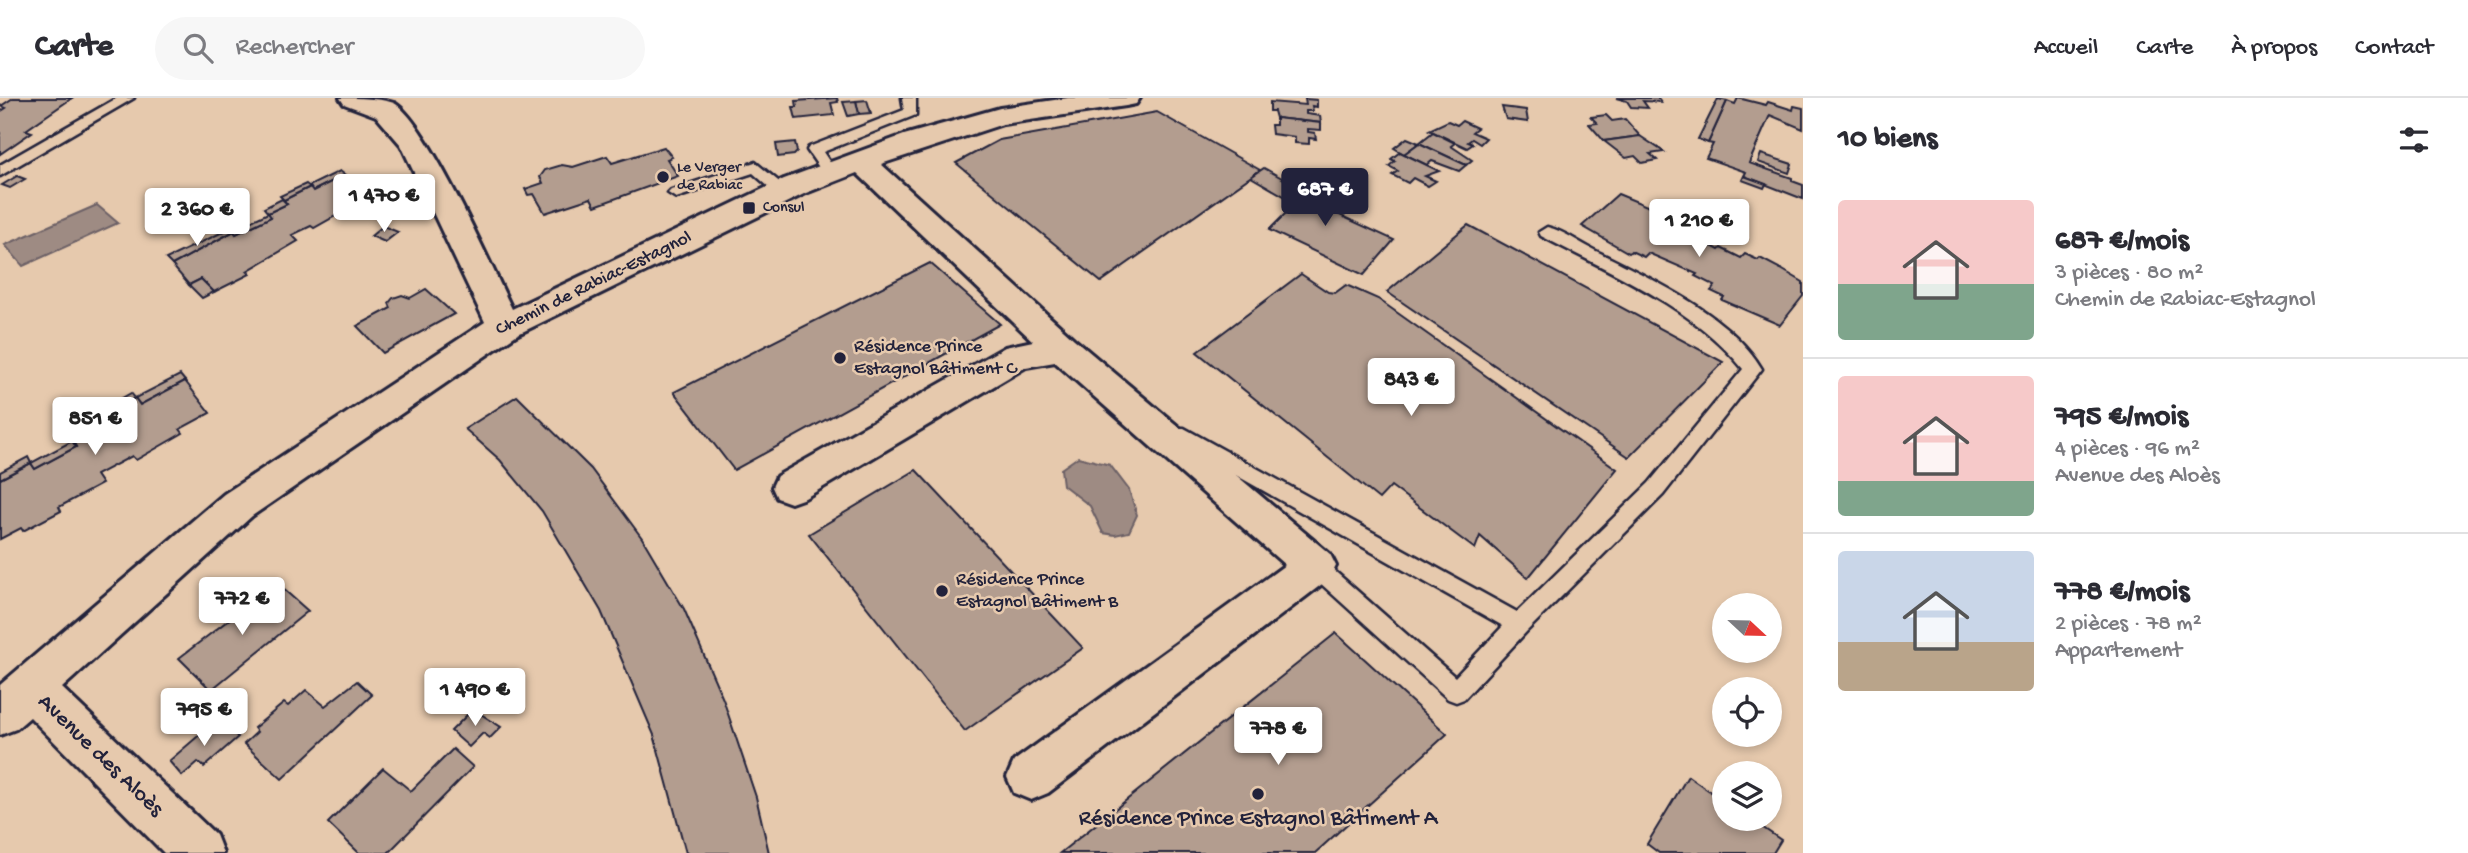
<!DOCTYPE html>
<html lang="fr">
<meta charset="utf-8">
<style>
:root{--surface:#fff;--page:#f7f7f7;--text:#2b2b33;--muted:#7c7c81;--line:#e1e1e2;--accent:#22223b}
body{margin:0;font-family:"Gochi Hand",sans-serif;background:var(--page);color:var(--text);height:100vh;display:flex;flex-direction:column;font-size:26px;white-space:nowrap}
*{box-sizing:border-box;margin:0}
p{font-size:23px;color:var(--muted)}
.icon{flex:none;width:38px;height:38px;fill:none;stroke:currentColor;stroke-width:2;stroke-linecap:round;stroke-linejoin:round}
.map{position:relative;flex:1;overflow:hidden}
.drawer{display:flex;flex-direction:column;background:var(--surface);width:665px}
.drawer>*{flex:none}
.needle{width:46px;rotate:112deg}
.buttons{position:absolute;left:1712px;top:495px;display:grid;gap:14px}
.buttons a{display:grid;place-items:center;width:70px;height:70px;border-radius:50%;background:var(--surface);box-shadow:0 4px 10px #0003;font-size:35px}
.price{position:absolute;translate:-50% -60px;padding:0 16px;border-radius:7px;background:#fff;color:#222;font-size:23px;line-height:46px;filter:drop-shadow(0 2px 4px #0008)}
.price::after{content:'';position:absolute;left:50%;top:42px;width:21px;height:16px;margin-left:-10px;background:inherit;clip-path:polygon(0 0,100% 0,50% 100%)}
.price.selected{background:var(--accent);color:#fff}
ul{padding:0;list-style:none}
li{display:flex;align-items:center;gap:21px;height:175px;padding:0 35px}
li+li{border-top:2px solid var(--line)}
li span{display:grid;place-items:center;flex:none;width:196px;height:140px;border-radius:7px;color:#555}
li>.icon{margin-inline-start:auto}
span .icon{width:84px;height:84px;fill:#fffc;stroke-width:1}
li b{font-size:30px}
h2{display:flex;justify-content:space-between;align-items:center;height:84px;padding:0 35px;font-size:30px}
header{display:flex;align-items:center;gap:42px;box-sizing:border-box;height:98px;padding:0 35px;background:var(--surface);border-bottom:2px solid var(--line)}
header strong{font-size:33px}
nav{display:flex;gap:38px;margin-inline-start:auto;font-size:24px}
.search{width:490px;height:63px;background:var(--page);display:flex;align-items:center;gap:18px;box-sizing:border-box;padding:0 24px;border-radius:38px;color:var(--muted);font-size:26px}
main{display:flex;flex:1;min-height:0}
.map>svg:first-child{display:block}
</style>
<header>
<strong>Carte</strong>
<div class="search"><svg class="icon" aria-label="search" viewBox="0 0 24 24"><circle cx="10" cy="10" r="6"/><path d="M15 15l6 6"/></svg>Rechercher</div>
<nav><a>Accueil</a><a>Carte</a><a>À propos</a><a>Contact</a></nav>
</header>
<main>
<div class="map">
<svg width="1803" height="755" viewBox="0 0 1803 755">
<rect width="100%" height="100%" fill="#e6c9ad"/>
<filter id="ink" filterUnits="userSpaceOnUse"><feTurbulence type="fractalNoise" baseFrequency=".0143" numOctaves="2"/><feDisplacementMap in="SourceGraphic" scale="14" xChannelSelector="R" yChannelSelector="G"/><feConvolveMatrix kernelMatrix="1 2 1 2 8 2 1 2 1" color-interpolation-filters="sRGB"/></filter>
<g filter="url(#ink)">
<!-- water -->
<g fill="#9e8b83" stroke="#6c6166" stroke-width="2">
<path d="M97 107 118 125 23 168 5 147Z"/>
<path d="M1078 359 1110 367 1129 392 1137 417 1129 434 1115 437 1103 435 1090 408 1063 387 1061 371Z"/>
</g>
<!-- building -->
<g fill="#b39d8f" stroke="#22223b" stroke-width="2">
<path d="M13 0H72L26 32 32 34 0 56V14L6 10 1 8Z"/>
<path d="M837 0 838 4 831 5 834 17 796 21 793 9H797L796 3Z"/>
<path d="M1616 0H1658L1661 4 1643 3 1648 10 1631 9 1627 3Z"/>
<path d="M1738 0 1766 7 1768 4 1793 12 1794 8 1803 10V31L1770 17 1749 65 1792 80V83L1803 87V101L1744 78 1746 74 1706 60 1713 46 1708 45 1727 3 1735 6Z"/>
<path d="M1305 1 1317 2V9L1312 8 1313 13H1306V16L1320 18 1321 25 1276 20 1274 13H1270V4L1306 7Z"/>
<path d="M1718 1 1727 3 1708 45 1698 41Z"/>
<path d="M867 2 871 15 859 16 856 3Z"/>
<path d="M856 3 859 16 848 18 843 4Z"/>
<path d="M1502 9 1526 12 1528 24 1506 21Z"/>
<path d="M1157 14 1260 72 1101 184 956 65 999 42Z"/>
<path d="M1606 17 1612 23 1625 21 1640 38 1604 43 1589 26 1597 25 1591 19Z"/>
<path d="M1276 20 1321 25V32L1308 31V34L1315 35 1316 41 1309 40V46L1295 45V39L1272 36 1271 27H1276Z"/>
<path d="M1448 23 1457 27 1462 23 1477 30 1472 34 1486 40 1480 46 1472 41 1468 44 1473 46 1467 50 1429 32Z"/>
<path d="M1433 34 1455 45 1451 48 1472 62 1466 67 1419 45Z"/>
<path d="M1640 38 1664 54 1650 56 1657 62 1642 65 1635 58 1626 60 1604 43Z"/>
<path d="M1407 40 1419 45 1404 56 1394 50Z"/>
<path d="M795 44 797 54 794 57 778 59 776 46Z"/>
<path d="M1419 45 1466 67 1459 73 1432 63 1427 67 1404 56Z"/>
<path d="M664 49 672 59 667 61 678 78 595 108 591 100 545 115 534 96 528 97 525 91 543 85 540 79 545 72 562 67 573 69 607 58 612 65Z"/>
<path d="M1400 54 1439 73 1425 78 1436 83 1428 88 1413 80 1408 85 1392 77 1398 73 1389 68 1395 63 1391 61Z"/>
<path d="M1761 56 1792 66 1789 75 1758 64Z"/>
<path d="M1264 70 1325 104 1320 108 1394 142 1364 177 1269 132 1296 105 1251 79Z"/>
<path d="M340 73 345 77 313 93 309 88Z"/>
<path d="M345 77 369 99 314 130 311 128 292 137 298 143 247 173 250 176 214 194 201 181 189 187 172 167 234 133 236 136 271 119 268 115 287 106 284 102 310 89 313 93Z"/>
<path d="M17 78 25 81 10 90 2 87Z"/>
<path d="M1744 78 1766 86 1764 90 1742 82Z"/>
<path d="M306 86 310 89 284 102 280 98Z"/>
<path d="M1618 96 1669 117 1667 119 1679 125 1675 128 1719 152 1721 150 1741 160 1745 156 1758 162 1760 160 1781 171 1803 184V198L1780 227 1722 202 1724 199 1711 193 1715 188 1695 178 1697 176 1648 155 1644 159 1631 153 1629 155 1582 128Z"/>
<path d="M282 101 287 106 268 115 264 110Z"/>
<path d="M268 115 271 119 236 136 233 132Z"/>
<path d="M1468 127 1723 264 1629 359 1387 194Z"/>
<path d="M383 128 398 134 385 144 371 138Z"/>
<path d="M231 130 234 133 172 167 166 161Z"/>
<path d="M930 165 1000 226 734 372 674 294Z"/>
<path d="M1301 176 1328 194 1335 195 1346 187 1378 201 1617 371 1528 480 1480 438 1475 451 1391 388 1379 401 1197 254Z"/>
<path d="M201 181 214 194 202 200 189 187Z"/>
<path d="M426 191 454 216 383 255 357 228 391 210 389 205 393 200 402 197 410 200Z"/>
<path d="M180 277 185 283 140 307 135 300Z"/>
<path d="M185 283 210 315 180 331 183 335 136 362 132 358 96 377 102 386 59 409 61 413 23 433 21 430 0 441V381L31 365 35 371 76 349 72 341 108 322 104 316 135 300 140 307Z"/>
<path d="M131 295 135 300 104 316 101 312Z"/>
<path d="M517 298 591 371 642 440 684 511 723 601 756 699 769 755H686L654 637 601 513 542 413 500 362 465 331Z"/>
<path d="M104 316 108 322 72 341 67 336Z"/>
<path d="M72 343 76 349 35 371 31 365Z"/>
<path d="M28 359 31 365 0 381V374Z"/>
<path d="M916 372 1083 550 965 633 809 436Z"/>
<path d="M281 489 308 513 211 592 179 560 257 500 262 502Z"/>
<path d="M1336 535 1447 636 1315 755H1060Z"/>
<path d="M357 583 372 597 282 681 244 646 257 634 254 630 284 605 288 608 306 592 325 608Z"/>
<path d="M473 611 501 629 490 640 483 635 469 649 451 633Z"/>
<path d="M218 621 238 639 204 669 198 664 182 678 169 663Z"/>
<path d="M453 651 473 669 388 755H359L328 725 383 670 411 693Z"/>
<path d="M1688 678 1724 703V721H1750L1781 742 1773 755H1659L1647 746Z"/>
</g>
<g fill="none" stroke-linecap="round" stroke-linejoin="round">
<!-- service casing -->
<g stroke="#22223b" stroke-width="5">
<g id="service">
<path d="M117 0H134L0 78V67Z"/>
<path d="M902 0H916V17L823 54 837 75 835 78H825L807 52 809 49 904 12Z"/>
<path d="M755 64 788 91V97H778L753 75 676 100 668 95 671 92Z"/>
<path d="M1547 129C1564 133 1580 145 1596 153 1650 180 1731 217 1762 271L1663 397 1527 533 1464 601 1456 604 1448 601 1308 474 1305 468 1308 462 1315 459 1322 462 1455 579 1503 528 1170 340 1168 335 1170 330H1184L1517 514 1649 385 1743 271C1692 208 1612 175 1541 138L1539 134Z"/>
</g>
</g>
<!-- minor casing -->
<g stroke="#22223b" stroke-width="6">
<path id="minor" d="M340 0C358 0 378 0 394 5 427 23 492 170 512 211L784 81 904 37 1000 10 1068 0H1140L1136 6 1126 8 1003 26 881 66 1074 241 1330 456 1336 468 1330 480 1048 695 1031 702 1014 695 1007 679 1014 663 1285 467 1055 264 1026 269 805 400 791 405 777 400 772 389 777 378 1005 249 1033 243 857 75 806 95 516 237 252 418 62 590 216 737 223 755H164L30 619 16 631 0 637V587L224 396 485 224 401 47 376 18 344 6Z"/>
</g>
<!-- service -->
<use href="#service" fill="#e6c9ad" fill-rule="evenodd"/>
<!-- minor -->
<use href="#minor" fill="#e6c9ad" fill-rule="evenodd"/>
</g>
</g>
<!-- markers -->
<g fill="#22223b" stroke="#e6c9ad" stroke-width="2.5">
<circle cx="663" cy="79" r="7"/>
<rect x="742" y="103" width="14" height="14" rx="3.5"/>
<circle cx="840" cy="260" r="7"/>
<circle cx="942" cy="493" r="7"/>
<circle cx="1258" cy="696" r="7"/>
</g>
<g text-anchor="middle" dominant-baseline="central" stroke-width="5" stroke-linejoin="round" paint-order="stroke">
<!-- far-poi labels -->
<g font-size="16" fill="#22223b" stroke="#e6c9ad" text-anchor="start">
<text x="677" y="70">Le Verger<tspan x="677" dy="18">de Rabiac</tspan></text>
<text x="763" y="110">Consul</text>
</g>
<!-- street labels -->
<g font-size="19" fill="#22223b" stroke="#e6c9ad">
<text transform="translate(594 186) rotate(-26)">Chemin de Rabiac-Estagnol</text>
</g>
<!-- poi labels -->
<g font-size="19" fill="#22223b" stroke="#e6c9ad" text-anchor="start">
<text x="854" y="249">Résidence Prince<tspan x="854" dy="22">Estagnol Bâtiment C</tspan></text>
<text x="956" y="482">Résidence Prince<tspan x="956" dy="22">Estagnol Bâtiment B</tspan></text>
</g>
<!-- near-street labels -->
<g font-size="23" fill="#22223b" stroke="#e6c9ad">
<text transform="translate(100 658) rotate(44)">Avenue des Aloès</text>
</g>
<!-- near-poi labels -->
<g font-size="23" fill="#22223b" stroke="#e6c9ad">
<text x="1258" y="721">Résidence Prince Estagnol Bâtiment A</text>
</g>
</g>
</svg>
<div class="buttons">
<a><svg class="needle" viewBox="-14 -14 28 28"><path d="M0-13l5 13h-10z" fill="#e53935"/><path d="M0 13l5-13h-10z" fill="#7c7c81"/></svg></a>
<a><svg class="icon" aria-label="locate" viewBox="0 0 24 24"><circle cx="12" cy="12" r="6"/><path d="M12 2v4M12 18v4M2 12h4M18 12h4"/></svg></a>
<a><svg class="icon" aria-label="layers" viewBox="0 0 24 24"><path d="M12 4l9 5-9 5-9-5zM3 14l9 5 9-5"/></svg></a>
</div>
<b class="price selected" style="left:1325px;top:130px">687 €</b>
<b class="price" style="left:384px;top:136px">1 470 €</b>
<b class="price" style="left:197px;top:150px">2 360 €</b>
<b class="price" style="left:1699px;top:161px">1 210 €</b>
<b class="price" style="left:1411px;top:320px">843 €</b>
<b class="price" style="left:95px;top:359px">851 €</b>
<b class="price" style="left:242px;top:539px">772 €</b>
<b class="price" style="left:475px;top:630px">1 490 €</b>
<b class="price" style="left:204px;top:650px">795 €</b>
<b class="price" style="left:1278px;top:669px">778 €</b>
</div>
<section class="drawer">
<h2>10 biens<svg class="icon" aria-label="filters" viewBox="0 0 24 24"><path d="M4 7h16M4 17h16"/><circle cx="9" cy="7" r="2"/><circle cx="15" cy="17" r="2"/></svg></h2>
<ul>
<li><span style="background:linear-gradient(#f6c9c9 60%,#7fa58c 0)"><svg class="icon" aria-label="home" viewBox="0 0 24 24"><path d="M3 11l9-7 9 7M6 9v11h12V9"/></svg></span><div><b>687 €/mois</b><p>3 pièces · 80 m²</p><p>Chemin de Rabiac-Estagnol</p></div></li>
<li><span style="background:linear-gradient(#f6c9c9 75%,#7fa58c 0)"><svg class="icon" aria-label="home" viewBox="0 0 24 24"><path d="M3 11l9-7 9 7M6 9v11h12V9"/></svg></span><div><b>795 €/mois</b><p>4 pièces · 96 m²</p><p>Avenue des Aloès</p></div></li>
<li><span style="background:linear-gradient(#c9d6e8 65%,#b9a48a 0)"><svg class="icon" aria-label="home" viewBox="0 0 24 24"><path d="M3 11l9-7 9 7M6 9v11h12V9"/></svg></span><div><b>778 €/mois</b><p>2 pièces · 78 m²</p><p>Appartement</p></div></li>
</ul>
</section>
</main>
